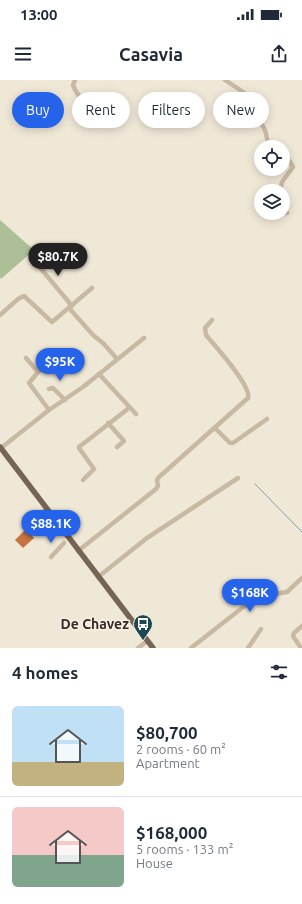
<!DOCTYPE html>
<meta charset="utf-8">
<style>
:root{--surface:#fff;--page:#f2f2f3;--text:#1f2937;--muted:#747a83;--line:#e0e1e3;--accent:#2563eb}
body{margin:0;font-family:Ubuntu,sans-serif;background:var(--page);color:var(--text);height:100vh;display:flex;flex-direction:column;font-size:15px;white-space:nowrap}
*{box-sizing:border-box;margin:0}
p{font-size:13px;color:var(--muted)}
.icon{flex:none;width:22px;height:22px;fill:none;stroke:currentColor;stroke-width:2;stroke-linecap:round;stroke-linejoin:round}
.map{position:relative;height:568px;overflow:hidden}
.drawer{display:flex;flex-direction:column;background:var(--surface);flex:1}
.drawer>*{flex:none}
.hud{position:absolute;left:12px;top:12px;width:278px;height:36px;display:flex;gap:8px}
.fabs{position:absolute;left:254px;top:60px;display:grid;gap:8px}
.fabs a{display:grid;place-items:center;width:36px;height:36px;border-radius:50%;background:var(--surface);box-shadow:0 2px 10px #0003;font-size:20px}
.price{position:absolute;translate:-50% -34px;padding:0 9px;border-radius:14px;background:var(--accent);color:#fff;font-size:13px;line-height:26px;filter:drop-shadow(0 1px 2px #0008)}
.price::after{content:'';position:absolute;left:50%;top:24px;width:12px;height:9px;margin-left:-6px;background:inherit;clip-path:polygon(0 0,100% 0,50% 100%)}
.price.active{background:#222;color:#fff}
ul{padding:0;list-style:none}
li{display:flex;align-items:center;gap:12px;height:100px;padding:0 12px}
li+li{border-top:1px solid var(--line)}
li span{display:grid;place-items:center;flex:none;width:112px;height:80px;border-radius:6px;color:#555}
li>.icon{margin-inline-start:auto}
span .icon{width:48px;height:48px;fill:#fffc;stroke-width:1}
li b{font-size:17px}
h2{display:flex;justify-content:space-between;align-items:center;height:48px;padding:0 12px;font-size:17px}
.tag{padding:0 14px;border-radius:18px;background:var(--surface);box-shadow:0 2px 10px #0003;font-size:14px;line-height:36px}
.tag.active{background:var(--accent);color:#fff}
.status{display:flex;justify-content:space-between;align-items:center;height:28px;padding:0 20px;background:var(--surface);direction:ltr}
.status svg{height:11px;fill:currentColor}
header{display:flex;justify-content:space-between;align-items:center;height:52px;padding:0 12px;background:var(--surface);font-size:18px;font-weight:700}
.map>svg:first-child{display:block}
</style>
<div class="status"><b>13:00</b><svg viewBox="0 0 49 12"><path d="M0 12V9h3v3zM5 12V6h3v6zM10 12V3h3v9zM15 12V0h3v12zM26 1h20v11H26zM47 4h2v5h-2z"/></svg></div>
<header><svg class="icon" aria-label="menu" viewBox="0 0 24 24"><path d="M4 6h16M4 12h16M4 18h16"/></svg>Casavia<svg class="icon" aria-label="share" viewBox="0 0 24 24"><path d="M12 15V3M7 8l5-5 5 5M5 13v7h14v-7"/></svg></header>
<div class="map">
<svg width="302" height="568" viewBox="0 0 302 568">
<rect width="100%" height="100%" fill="#f0e8d7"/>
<!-- green -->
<path fill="#acbf97" d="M0 140 34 170 1 199 0 197Z"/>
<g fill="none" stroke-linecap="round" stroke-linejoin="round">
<!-- stream -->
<path stroke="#76a3ad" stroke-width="1" d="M255 404 302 452"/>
</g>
<!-- building -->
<path fill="#c57340" d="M24 451H28L34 458 23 468 15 460Z"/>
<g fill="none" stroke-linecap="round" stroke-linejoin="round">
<!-- minor -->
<g stroke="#c8b9a3" stroke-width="4.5">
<path d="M75 0 73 5C77 16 84 22 94 28"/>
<path d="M225 0 243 12 253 24 257 36 265 50 269 67"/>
<path d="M280 111 282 102 293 87 287 77H283"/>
<path d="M283 126 287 133"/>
<path d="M33 179 72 226"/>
<path d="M69 228 93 255 104 264 117 279"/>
<path d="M0 235 18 219 24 216 52 242 92 208"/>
<path d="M26 278 38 292"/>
<path d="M49 283 38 292 29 303 49 330"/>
<path d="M99 294 136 334"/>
<path d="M49 309 53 308 65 320"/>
<path d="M108 343 124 361 117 367"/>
<path d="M215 348 230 363H233L267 339"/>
<path d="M1 368 49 330 83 307 144 258"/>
<path d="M83 400 94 389 79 368V367L129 328"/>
<path d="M26 448 47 429"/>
<path d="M78 471 156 409 158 406 157 400 159 397 248 318C252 306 214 265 206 255L205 248 212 240"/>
<path d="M51 477 64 463"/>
<path d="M98 497 147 458 238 398"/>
<path d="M138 568 147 561"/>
<path d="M191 568 256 517 287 512 302 498"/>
<path d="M248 568 261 549"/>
<path d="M301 568 293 556 294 553 302 546"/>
</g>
<!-- major -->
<path stroke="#756556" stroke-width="5.5" d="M0 367 153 568"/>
</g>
<!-- icons -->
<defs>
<g id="bus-pin" transform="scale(1)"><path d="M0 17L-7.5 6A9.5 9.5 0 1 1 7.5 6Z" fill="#1c4853" stroke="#f8f1e3"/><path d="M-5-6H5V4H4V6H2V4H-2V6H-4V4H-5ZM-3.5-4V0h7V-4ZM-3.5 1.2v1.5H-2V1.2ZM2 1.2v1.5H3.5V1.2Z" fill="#fff"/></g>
</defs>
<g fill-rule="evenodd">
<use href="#bus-pin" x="143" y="544"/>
</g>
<g text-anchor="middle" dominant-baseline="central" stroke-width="3" stroke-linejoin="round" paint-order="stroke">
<!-- poi labels -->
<g font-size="14" font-weight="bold" fill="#332b25" stroke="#f8f1e3" text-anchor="end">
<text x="129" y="544">De Chavez</text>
</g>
</g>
</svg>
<div class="fabs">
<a><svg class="icon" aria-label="locate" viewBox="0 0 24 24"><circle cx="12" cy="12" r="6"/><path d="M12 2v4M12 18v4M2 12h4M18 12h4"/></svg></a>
<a><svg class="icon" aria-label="layers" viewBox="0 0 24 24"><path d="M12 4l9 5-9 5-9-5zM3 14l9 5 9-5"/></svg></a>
</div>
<b class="price active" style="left:58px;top:197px">$80.7K</b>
<b class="price" style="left:60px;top:302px">$95K</b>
<b class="price" style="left:51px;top:464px">$88.1K</b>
<b class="price" style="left:250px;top:533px">$168K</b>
<div class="hud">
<a class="tag active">Buy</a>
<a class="tag">Rent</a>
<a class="tag">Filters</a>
<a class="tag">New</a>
</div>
</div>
<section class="drawer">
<h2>4 homes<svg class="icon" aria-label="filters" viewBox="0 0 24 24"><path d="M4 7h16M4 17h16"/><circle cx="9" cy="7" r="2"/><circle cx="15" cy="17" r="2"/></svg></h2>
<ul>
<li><span style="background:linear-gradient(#bfe0f5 70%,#c2b280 0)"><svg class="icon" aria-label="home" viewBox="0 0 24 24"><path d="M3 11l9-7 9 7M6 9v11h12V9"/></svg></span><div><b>$80,700</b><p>2 rooms · 60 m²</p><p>Apartment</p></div></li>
<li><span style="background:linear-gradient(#f6c9c9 60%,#7fa58c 0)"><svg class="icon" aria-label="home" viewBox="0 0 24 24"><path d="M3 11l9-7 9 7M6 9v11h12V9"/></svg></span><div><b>$168,000</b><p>5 rooms · 133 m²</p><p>House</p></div></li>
</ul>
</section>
